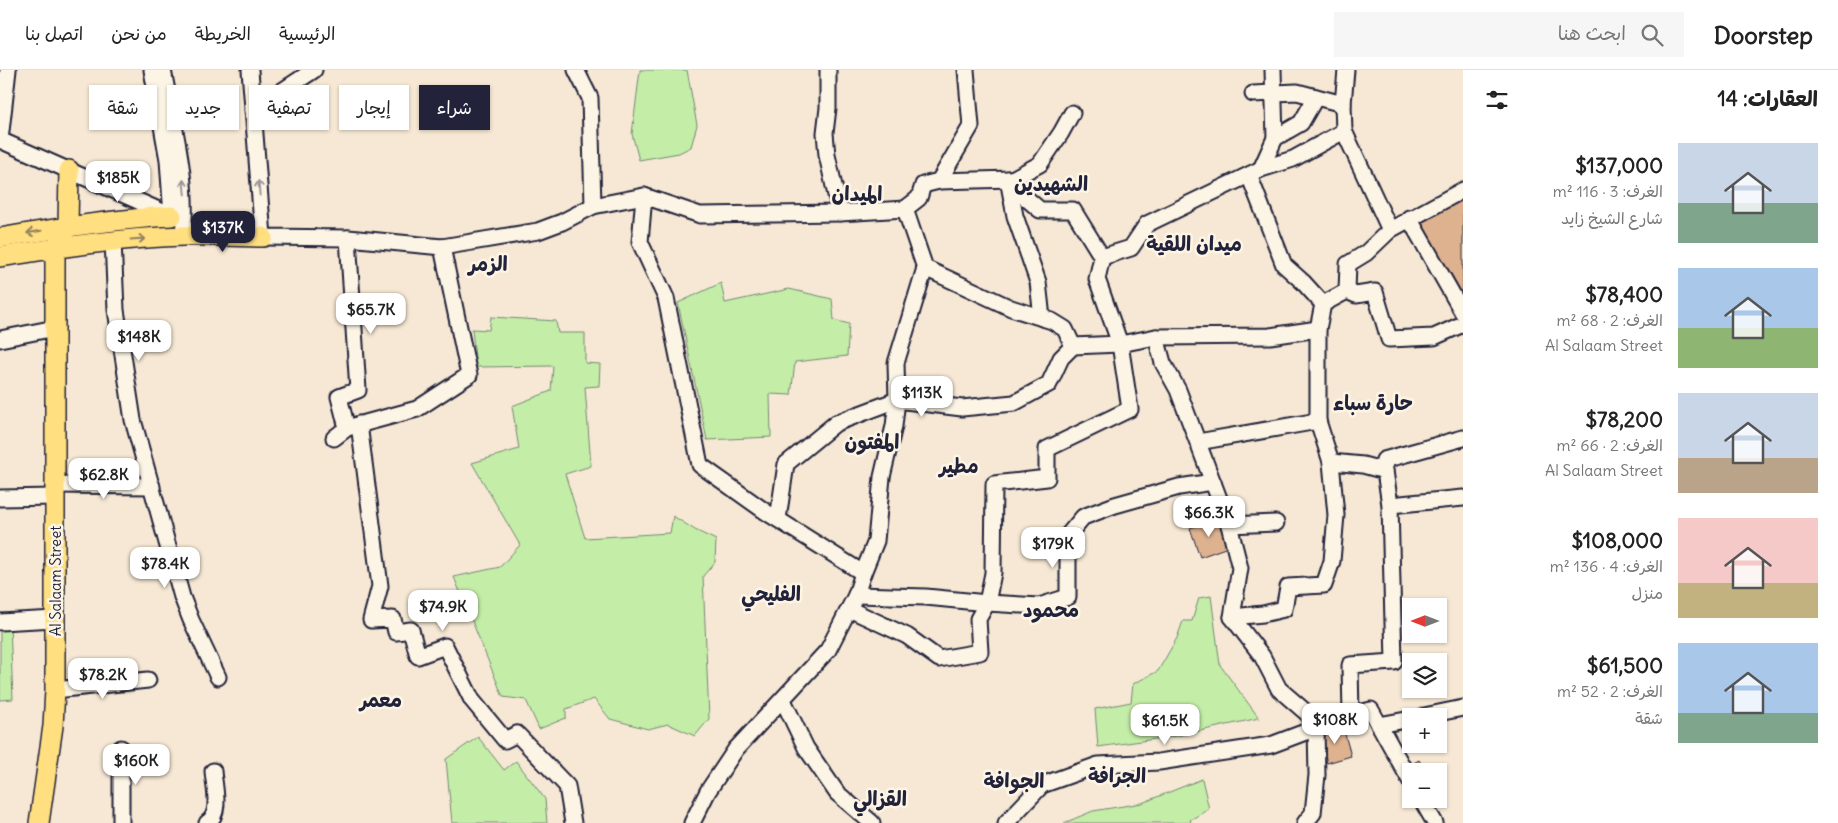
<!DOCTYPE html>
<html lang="ar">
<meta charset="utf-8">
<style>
:root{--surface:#fff;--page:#f6f6f6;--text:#222;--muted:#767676;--line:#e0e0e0;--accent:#22223b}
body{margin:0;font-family:Delius,"Playpen Sans Arabic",sans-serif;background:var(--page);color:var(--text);direction:rtl;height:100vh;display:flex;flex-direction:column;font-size:19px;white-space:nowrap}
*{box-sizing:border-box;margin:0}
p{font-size:16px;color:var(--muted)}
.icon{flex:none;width:28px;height:28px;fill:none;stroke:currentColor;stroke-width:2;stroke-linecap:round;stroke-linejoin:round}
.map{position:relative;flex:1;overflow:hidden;direction:ltr}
.side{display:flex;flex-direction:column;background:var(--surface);width:375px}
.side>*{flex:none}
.guide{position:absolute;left:15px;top:15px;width:475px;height:45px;direction:rtl;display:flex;gap:10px}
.needle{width:32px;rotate:270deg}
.buttons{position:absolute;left:1402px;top:528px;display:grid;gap:10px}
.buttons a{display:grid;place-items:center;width:45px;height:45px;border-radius:0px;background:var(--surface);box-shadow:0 1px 4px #0004;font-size:25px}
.price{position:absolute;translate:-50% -42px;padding:0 11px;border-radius:10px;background:#fff;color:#222;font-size:16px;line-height:32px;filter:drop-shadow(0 1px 2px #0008)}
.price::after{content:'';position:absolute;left:50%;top:30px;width:15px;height:11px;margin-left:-8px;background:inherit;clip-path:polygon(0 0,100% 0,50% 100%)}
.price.current{background:var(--accent);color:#fff}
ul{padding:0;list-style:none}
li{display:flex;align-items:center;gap:15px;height:125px;padding:0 20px}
li span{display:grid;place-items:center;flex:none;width:140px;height:100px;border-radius:0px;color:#555}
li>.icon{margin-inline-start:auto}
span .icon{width:60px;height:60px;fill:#fffc;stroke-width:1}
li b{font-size:21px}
h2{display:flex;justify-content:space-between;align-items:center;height:60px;padding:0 20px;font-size:21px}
.tag{padding:0 18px;border-radius:0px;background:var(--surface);box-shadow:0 1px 4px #0004;font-size:18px;line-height:45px}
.tag.current{background:var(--accent);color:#fff}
header{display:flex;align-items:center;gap:30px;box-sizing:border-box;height:70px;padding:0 25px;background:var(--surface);border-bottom:1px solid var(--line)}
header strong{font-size:24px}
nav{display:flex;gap:28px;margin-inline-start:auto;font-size:18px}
.search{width:350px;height:45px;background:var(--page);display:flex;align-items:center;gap:12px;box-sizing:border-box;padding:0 18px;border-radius:0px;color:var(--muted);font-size:19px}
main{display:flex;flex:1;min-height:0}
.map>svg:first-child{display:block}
</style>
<header>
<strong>Doorstep</strong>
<div class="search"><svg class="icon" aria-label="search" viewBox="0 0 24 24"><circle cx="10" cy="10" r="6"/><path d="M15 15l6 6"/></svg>ابحث هنا</div>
<nav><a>الرئيسية</a><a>الخريطة</a><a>من نحن</a><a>اتصل بنا</a></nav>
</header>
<main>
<section class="side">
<h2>العقارات: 14<svg class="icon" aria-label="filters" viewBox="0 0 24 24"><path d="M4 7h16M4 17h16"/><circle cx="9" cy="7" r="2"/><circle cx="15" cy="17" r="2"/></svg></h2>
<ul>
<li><span style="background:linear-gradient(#c9d6e8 60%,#7fa58c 0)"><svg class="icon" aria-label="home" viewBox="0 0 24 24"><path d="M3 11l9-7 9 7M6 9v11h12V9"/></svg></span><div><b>$137,000</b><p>الغرف: 3 · 116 m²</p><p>شارع الشيخ زايد</p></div></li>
<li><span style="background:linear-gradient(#a9c7e8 60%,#8fb573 0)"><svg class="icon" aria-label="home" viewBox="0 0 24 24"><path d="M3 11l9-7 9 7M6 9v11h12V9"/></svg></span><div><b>$78,400</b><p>الغرف: 2 · 68 m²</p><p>Al Salaam Street</p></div></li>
<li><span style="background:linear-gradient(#c9d6e8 65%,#b9a48a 0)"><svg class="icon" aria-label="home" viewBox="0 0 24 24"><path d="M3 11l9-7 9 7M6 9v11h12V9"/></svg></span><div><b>$78,200</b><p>الغرف: 2 · 66 m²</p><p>Al Salaam Street</p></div></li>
<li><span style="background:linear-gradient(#f6c9c9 65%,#c2b280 0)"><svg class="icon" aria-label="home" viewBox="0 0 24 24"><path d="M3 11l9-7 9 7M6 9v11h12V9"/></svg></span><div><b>$108,000</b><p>الغرف: 4 · 136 m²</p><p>منزل</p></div></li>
<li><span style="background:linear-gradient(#a9c7e8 70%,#7fa58c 0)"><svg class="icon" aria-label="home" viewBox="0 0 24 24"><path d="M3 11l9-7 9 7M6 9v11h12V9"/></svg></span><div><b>$61,500</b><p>الغرف: 2 · 52 m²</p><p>شقة</p></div></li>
</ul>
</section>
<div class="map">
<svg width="1463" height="753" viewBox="0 0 1463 753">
<rect width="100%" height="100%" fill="#f6e8d4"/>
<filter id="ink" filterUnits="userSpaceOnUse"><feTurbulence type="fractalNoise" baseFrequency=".02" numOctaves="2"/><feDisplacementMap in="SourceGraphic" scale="10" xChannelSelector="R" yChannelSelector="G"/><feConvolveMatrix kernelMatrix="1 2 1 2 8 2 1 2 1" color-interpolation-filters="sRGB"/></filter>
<g filter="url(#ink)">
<!-- green -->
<g fill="#c4eda8" stroke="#738872">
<path d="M640 0H687L697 55 691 77 679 83 639 90 632 64Z"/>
<path d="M721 213 725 233 789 219 832 229 834 250 849 254 847 286 795 292 791 325 770 324 771 367 707 370 678 233Z"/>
<path d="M491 247 556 251 558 263H585V293L600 294 599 316 585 317 591 396 565 404 585 468 670 463 673 446 695 460 716 470 715 492 703 506 709 649 695 666 668 654 648 659 610 649 594 629 566 639V648L539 659 526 630 503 627 454 507 500 497 520 475 472 393 519 379 512 336 551 321 553 296 476 297 472 259 489 260Z"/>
<path d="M1211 526 1220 595 1259 648 1177 666 1098 677 1095 639 1131 632 1133 614 1158 601 1177 568 1183 551H1192L1199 528Z"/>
<path d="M10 555 13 629 0 630V556Z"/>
<path d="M478 667 504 700 516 691 545 729 547 753H452L446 689Z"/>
<path d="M1202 709 1209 739 1190 750 1191 753H1064L1093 741 1142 733Z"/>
</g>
<!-- building -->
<g fill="#deb28f" stroke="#22223b">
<path d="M1463 127V232L1415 150Z"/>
<path d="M1218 448 1228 477 1200 487 1190 458Z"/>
<path d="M1343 657 1351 686 1327 693 1319 664Z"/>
<path d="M1419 690 1425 700 1422 701H1411L1407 697Z"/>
</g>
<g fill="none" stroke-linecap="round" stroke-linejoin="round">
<!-- minor casing -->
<g stroke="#22223b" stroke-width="19">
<g id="minor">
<path d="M163 0C173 55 189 110 183 166"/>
<path d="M250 0 263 167 348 168 442 177 538 161 562 152 593 136 644 126 700 145 840 143 905 139 925 198 1011 238 1052 251 1065 259 1073 276 1120 274 1097 209 1102 187 1131 178 1147 154 1261 99 1293 89 1344 61 1390 160 1463 120"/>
<path d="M576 0 590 28 593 136"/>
<path d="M828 0V38L825 63 827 85 840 143"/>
<path d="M1273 0 1275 68"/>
<path d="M1253 24 1297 22 1343 34"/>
<path d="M253 40 314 0"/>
<path d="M1344 61 1343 34 1346 0"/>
<path d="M0 70 172 146 168 90 152 0"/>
<path d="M0 70 8 0"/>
<path d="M1261 99 1275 68 1301 53 1316 27"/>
<path d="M1249 105 1284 195 1303 212 1323 234"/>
<path d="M1008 109 1015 146 1038 212 1042 248"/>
<path d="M1012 109 1040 94 1061 63 1072 43"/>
<path d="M939 111 971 56 966 0"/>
<path d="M644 126 640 172 666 228 700 395 766 442 863 503"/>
<path d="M905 139 919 128 923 115 939 111 1012 109 1026 128 1040 140H1073L1102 187"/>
<path d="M1409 148 1463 243"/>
<path d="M113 170 116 240 133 350 182 527 191 550 218 607"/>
<path d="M1347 221 1356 225 1375 222 1389 269 1434 267 1463 254"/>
<path d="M1156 267 1163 293 1178 320 1229 455 1240 498 1232 547 1262 586 1279 619 1308 644 1316 658 1317 705 1313 743 1305 753"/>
<path d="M0 269 55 258"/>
<path d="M359 354 380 516 371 550 393 549 396 562 411 560 418 586 445 576 472 630 505 670 517 664 567 716 573 753"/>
<path d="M347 358 339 327 358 320 348 168"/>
<path d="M334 368 347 358 417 339 469 305 442 177"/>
<path d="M1198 372 1318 351"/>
<path d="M1331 392 1363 395 1385 401 1384 390 1463 368"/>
<path d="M1385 401 1390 435 1394 592 1350 595 1351 645 1371 640 1411 712"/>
<path d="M55 415 152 416"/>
<path d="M0 428 55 427"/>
<path d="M1390 435 1463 428"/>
<path d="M778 449 786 394 836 353 897 330 962 338 1014 333 1049 314 1061 288 1073 276"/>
<path d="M1229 455 1276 453"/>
<path d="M856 525 926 527 987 533 1039 536 1068 527V465L1083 447 1115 435 1179 417 1213 412"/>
<path d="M849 539 907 566 939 589 980 582 978 549 987 533 993 503 994 414 1047 408V379L1130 339 1120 274 1156 267 1270 266 1318 259"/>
<path d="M1232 547 1263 544 1284 539 1288 517 1324 515 1332 491 1336 445 1331 392 1318 351V259L1323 234 1347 221 1348 194 1366 183 1390 160"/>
<path d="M0 552 55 549"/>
<path d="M55 620 148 610"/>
<path d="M783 630 806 678 837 723 872 753"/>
<path d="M1424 646 1463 638"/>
<path d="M1379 655 1411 649"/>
<path d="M121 678V753"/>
<path d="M1421 729 1435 753"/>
<path d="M207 753C222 744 214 716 213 701"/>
<path d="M692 753 708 721 736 679 828 580 856 525 863 503 876 471 882 407 894 356 897 330 896 293 925 198"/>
<path d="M1006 753 1042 715 1098 695 1159 692 1271 675 1316 658 1323 650 1351 645"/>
</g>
</g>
<!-- major casing -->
<g stroke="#22223b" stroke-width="22">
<g id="major">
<path d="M62 166 68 156 69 100"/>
<path d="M0 168C57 158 114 149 172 146"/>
<path d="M0 187C61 177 121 168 183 166 210 165 237 167 263 167"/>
<path d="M39 753 53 656 55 620V177"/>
</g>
</g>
<!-- minor -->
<use href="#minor" stroke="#fcf5e5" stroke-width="15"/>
<!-- major -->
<use href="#major" stroke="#ffdf80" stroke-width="19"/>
</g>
<!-- one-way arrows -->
<defs><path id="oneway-shaft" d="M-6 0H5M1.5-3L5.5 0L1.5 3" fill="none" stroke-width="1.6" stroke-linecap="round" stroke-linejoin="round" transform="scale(1.25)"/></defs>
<g stroke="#9a9698">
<use href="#oneway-shaft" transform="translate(184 117) rotate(-96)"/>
<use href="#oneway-shaft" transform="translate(259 118) rotate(-95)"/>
</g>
<g stroke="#90805e">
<use href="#oneway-shaft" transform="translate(34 162) rotate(170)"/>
<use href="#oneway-shaft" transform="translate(138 169) rotate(-4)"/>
</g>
</g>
<g text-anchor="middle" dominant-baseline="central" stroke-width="5" stroke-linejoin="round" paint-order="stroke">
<!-- street labels -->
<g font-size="15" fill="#22223b" stroke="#fcf5e5">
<text transform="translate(55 511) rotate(-90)">Al Salaam Street</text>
</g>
<!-- district labels -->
<g font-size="20" font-weight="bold" fill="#22223b" stroke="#fcf5e5">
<text x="1051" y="113">الشهيدين</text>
<text x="857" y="123">الميدان</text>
<text x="1194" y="173">ميدان اللقية</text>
<text x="488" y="193">الزمر</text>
<text x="1373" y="332">حارة سباء</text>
<text x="872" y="371">المفتون</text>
<text x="959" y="395">مطير</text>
<text x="771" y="523">الفليحي</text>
<text x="1051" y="539">محمود</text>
<text x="381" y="629">معمر</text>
<text x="1117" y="705">الجرافة</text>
<text x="1014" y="710">الجوافة</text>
<text x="880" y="728">القزالي</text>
</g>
</g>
</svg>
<div class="buttons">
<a><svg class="needle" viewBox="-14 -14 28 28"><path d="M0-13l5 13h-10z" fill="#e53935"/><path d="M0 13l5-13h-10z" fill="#767676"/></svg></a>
<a><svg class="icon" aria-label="layers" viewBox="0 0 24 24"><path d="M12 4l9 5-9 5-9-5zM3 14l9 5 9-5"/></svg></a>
<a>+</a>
<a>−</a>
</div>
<b class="price" style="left:118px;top:133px">$185K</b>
<b class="price current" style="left:223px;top:183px">$137K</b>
<b class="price" style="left:371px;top:265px">$65.7K</b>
<b class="price" style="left:139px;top:292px">$148K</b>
<b class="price" style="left:922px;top:348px">$113K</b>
<b class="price" style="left:104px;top:430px">$62.8K</b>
<b class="price" style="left:1209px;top:468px">$66.3K</b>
<b class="price" style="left:1053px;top:499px">$179K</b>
<b class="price" style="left:165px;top:519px">$78.4K</b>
<b class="price" style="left:443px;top:562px">$74.9K</b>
<b class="price" style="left:103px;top:630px">$78.2K</b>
<b class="price" style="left:1335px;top:675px">$108K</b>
<b class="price" style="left:1165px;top:676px">$61.5K</b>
<b class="price" style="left:136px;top:716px">$160K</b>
<div class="guide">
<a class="tag current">شراء</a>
<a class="tag">إيجار</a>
<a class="tag">تصفية</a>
<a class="tag">جديد</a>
<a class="tag">شقة</a>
</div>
</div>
</main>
